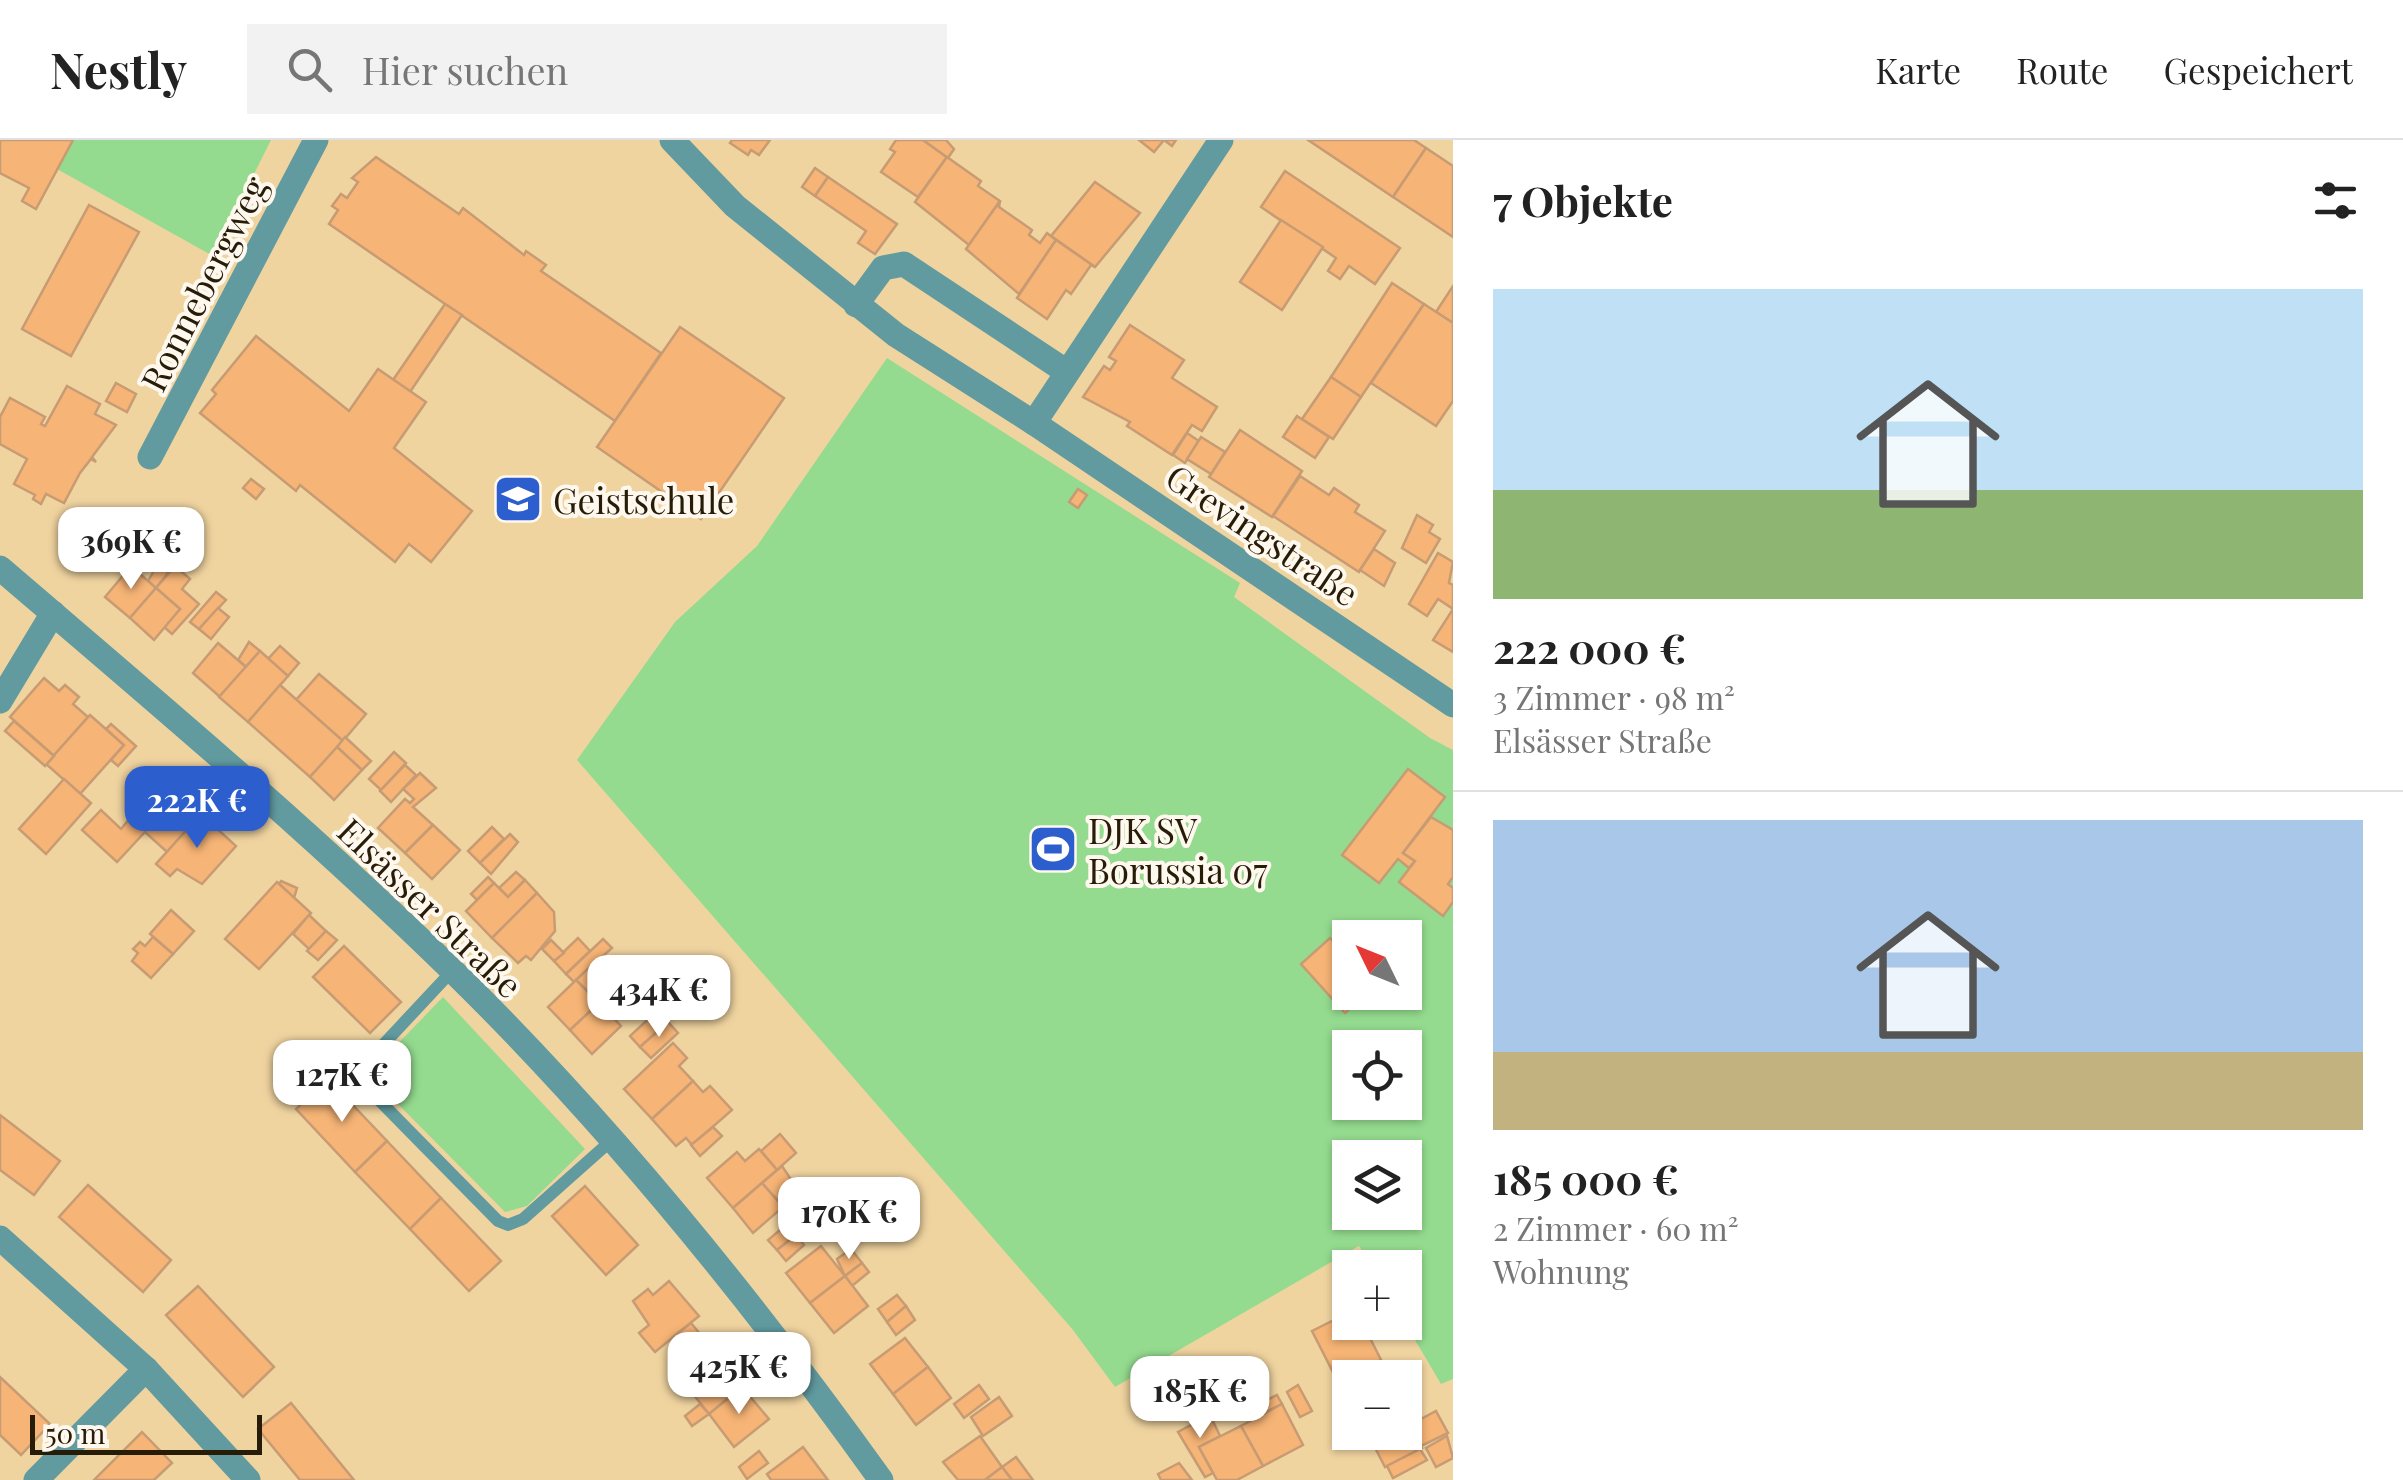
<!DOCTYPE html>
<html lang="de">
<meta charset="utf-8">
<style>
:root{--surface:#fff;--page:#f2f2f2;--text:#222;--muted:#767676;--line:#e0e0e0;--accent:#2c5fcd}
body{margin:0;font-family:"Playfair Display",serif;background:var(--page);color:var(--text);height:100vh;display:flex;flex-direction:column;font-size:38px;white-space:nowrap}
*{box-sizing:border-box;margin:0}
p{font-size:32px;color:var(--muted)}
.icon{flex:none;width:55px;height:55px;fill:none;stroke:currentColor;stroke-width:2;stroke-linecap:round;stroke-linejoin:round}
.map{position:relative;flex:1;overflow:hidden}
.drawer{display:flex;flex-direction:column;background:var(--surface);width:950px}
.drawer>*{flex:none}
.needle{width:65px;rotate:313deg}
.tools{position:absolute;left:1332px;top:780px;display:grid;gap:20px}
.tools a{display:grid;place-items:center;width:90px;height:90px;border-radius:0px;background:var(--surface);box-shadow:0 2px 8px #0004;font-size:50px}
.scale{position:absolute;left:30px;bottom:25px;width:232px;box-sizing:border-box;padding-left:10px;border:5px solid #261c07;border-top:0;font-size:28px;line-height:35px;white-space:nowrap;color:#261c07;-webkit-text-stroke:8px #fef8ee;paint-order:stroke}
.price{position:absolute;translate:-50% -85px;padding:0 22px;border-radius:20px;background:#fff;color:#222;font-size:32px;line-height:65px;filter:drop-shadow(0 2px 5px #0008)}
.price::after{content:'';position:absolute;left:50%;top:60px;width:30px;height:22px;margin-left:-15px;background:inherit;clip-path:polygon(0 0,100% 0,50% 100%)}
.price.selected{background:var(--accent);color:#fff}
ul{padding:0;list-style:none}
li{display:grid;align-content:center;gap:20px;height:530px;padding:0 40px}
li+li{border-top:2px solid var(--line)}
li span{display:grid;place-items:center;height:310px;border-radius:0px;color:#555}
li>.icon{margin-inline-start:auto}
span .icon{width:180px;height:180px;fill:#fffc;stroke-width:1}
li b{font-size:42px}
h2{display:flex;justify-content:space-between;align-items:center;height:120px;padding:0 40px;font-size:42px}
header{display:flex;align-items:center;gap:60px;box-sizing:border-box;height:140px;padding:0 50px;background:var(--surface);border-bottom:2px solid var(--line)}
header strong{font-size:48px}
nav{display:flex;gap:55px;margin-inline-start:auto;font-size:35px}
.search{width:700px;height:90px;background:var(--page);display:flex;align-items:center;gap:25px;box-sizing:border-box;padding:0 35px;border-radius:0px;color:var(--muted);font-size:38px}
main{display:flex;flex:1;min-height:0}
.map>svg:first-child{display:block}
</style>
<header>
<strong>Nestly</strong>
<div class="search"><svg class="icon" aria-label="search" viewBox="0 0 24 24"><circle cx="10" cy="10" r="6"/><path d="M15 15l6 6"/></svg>Hier suchen</div>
<nav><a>Karte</a><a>Route</a><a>Gespeichert</a></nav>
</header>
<main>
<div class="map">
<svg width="1453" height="1340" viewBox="0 0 1453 1340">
<rect width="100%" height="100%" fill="#f0d4a0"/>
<!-- green -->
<g fill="#94db8f" fill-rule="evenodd">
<path d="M73 0H271L213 116 57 29Z"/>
<path d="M887 218 1240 443 1234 457 1430 598 1453 610V1239L1441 1244 1405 1183V1128L1372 1127 1359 1106 1115 1247 1073 1190 577 620 675 482 757 406ZM1350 798H1405V852H1350ZM1350 908H1405V962H1350ZM1350 1018H1405V1072H1350Z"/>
<path d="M443 857 585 1009 527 1066 505 1072 385 951 387 915Z"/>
</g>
<!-- building -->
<g fill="#f6b476" stroke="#c79b73" stroke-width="2.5">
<path d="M0 0H73L36 69 22 61 29 48 0 33Z"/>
<path d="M732 0H770L759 15 751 10 748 15 730 3Z"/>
<path d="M896 0H923L947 17 918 57 881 32 895 12 890 9Z"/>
<path d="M923 0H946L954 9 948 18Z"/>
<path d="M1139 0H1176L1172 6 1164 0 1154 12Z"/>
<path d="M1308 0H1414L1426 8 1393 57Z"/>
<path d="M1426 8 1453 26V97L1393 57Z"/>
<path d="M376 17 459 74 463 68 524 115 526 111 546 125 541 131 661 213 615 281 329 84 338 70 332 66 341 54 347 58 358 42 352 38Z"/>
<path d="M947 17 981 41 978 46 1000 61 969 105 915 62Z"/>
<path d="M815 28 828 37 815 56 802 47Z"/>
<path d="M1285 31 1400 108 1375 144 1349 126 1340 139 1328 131 1336 118 1261 67Z"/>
<path d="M828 37 897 84 875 114 858 103 866 91 815 56Z"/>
<path d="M1095 42 1140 73 1095 127 1051 96Z"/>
<path d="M1000 61 999 67 1032 90 1029 95 1040 103 1047 93 1056 100 1019 154 966 109Z"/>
<path d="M89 65 139 92 71 216 22 189Z"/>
<path d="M1281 80 1323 107 1282 170 1240 142Z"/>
<path d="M1056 100 1095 127 1091 125 1071 154 1066 150 1047 179 1017 158Z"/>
<path d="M1392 143 1424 164 1361 257 1331 237Z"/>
<path d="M1453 146V183L1436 172Z"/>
<path d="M445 164 462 175 410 252 393 240Z"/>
<path d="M1424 164 1453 183V261L1436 286 1371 243Z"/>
<path d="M1130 185 1184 220 1172 238 1217 267 1202 291 1192 285 1172 315 1127 286 1130 282 1083 257 1104 226 1110 230 1116 221 1109 217Z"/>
<path d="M680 187 784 258 701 379 597 307Z"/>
<path d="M256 196 349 271 378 229 426 262 394 308 472 371 431 422 409 404 395 422 300 345 296 351 200 273 216 254 212 250Z"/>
<path d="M1331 237 1361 257 1333 299 1302 279Z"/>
<path d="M116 243 136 254 127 272 106 261Z"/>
<path d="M67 246 100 264 95 274 116 285 92 317 96 322 91 319 80 333 64 363 46 354 41 364 33 359 35 355 14 344 27 319 0 304V277L10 258 45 277 41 284 45 286Z"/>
<path d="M1297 276 1329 297 1315 318 1283 297Z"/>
<path d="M1240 290 1302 331 1272 377 1209 337Z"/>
<path d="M1187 293 1199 301 1185 323 1173 315Z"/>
<path d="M1201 297 1225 312 1211 334 1187 319Z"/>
<path d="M1300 336 1329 355 1334 348 1359 365 1355 372 1385 391 1359 432 1273 376Z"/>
<path d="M251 339 264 349 256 359 243 348Z"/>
<path d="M1078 349 1087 355 1078 368 1069 362Z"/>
<path d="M1417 375 1433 385 1429 392 1440 399 1426 423 1402 408Z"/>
<path d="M1374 409 1395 423 1384 446 1360 430Z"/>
<path d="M1438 413 1453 422 1449 443 1453 445V469L1438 459 1427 476 1409 464Z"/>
<path d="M158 424 168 433 156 448 148 441Z"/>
<path d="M131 426 156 448 130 478 105 457Z"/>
<path d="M175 426 190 439 182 449 199 464 172 494 164 487 180 469 156 448Z"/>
<path d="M156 448 180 469 154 500 130 478Z"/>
<path d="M216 452 226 460 199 489 190 482Z"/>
<path d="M218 468 229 477 211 499 199 489Z"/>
<path d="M1453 469V512L1433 500Z"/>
<path d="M249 502 260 511 246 527 238 520Z"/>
<path d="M218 503 246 527 220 557 193 533Z"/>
<path d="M280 506 299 523 288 536 268 519Z"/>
<path d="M260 511 288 536 248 582 219 557Z"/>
<path d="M319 534 366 574 343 601 296 560Z"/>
<path d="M44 538 59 551 65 545 79 557 73 564 88 577 54 616 10 577Z"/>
<path d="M280 545 343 601 310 637 248 582Z"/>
<path d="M90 575 124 605 80 654 46 624Z"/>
<path d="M14 581 54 616 45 626 5 591Z"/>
<path d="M111 584 136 606 118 626 111 620 124 605 106 589Z"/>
<path d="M345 597 371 621 362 630 337 607Z"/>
<path d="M337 607 362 630 334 660 310 637Z"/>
<path d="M394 612 406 623 381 650 369 639Z"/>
<path d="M405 625 416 635 391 662 380 651Z"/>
<path d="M1408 629 1445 657 1403 713 1415 721 1409 728 1398 719 1379 743 1342 715Z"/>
<path d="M420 633 436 648 413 667 433 685 405 713 378 688 405 659 410 663 414 659 403 649Z"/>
<path d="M169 634 186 650 180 656 163 640Z"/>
<path d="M64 639 91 663 46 714 19 689Z"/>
<path d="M162 639 201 674 167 712 145 692 117 722 82 690 101 670 121 689Z"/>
<path d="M201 674 236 706 202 744 177 729 170 736 156 724Z"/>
<path d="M1431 677 1453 690V737L1448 744 1453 748V762L1443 776 1399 742 1415 721 1403 713Z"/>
<path d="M433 685 460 710 432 739 405 713Z"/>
<path d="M492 687 504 699 480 723 468 711Z"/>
<path d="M510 694 518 702 491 734 480 723Z"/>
<path d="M516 732 525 740 508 757 499 748Z"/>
<path d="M488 737 494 743 477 760 471 754Z"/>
<path d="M525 740 537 753 492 798 466 771 494 743 508 757Z"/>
<path d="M281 741 297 748 294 758 279 744Z"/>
<path d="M277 742 311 773 259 829 225 799Z"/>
<path d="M537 753 554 772 555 791 531 820 526 816 518 823 492 798Z"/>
<path d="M171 770 194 791 173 814 150 794Z"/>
<path d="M309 775 326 791 309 809 293 794Z"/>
<path d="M326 791 337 800 318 820 307 811Z"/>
<path d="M153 797 173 814 151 838 132 821 138 813 133 809 140 802 145 806Z"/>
<path d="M578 798 590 811 566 834 554 821Z"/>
<path d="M1330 798 1350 820V852H1368V859L1362 858 1345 873 1301 824Z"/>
<path d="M603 799 612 808 574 842 566 834Z"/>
<path d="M551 800 564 813 554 821 542 809Z"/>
<path d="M344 806 401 862 370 893 313 837Z"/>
<path d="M595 822 607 835 602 839 615 848 599 863 576 840Z"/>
<path d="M576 840 599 863 570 890 548 867Z"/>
<path d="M615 848 623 860 606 871 599 863Z"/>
<path d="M599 863 621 886 592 914 570 890Z"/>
<path d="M657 871 668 882 640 907 630 896Z"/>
<path d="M668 882 678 893 651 918 640 907Z"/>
<path d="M673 903 687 918 679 926 693 941 652 979 624 949Z"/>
<path d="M328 939 387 1001 355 1032 296 969Z"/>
<path d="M693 941 703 952 710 946 732 970 692 1005 686 998 676 1006 652 979Z"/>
<path d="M0 975 60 1021 34 1055 0 1030Z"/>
<path d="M713 987 722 996 700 1016 691 1005Z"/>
<path d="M780 994 796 1013 777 1030 761 1011Z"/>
<path d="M387 1001 441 1058 410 1089 355 1032Z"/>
<path d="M759 1009 777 1030 733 1068 707 1038 737 1012 745 1021Z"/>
<path d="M782 1026 798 1050 782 1065 762 1043Z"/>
<path d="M762 1043 783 1067 753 1093 733 1068Z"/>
<path d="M88 1045 171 1120 143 1152 59 1077Z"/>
<path d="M585 1046 638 1105 606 1135 552 1076Z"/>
<path d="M441 1058 501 1121 469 1151 410 1089Z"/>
<path d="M787 1084 796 1095 777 1110 768 1100Z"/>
<path d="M796 1095 804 1105 786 1121 777 1110Z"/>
<path d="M821 1106 845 1136 810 1163 786 1133Z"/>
<path d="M851 1109 862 1123 845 1136 837 1119Z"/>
<path d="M862 1123 869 1132 852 1146 845 1136Z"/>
<path d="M845 1136 868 1166 834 1193 810 1163Z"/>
<path d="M669 1141 699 1176 655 1212 639 1193 649 1185 633 1161 648 1149 653 1155Z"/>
<path d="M198 1146 274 1227 243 1257 166 1175Z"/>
<path d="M897 1155 906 1166 887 1182 878 1169Z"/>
<path d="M906 1166 915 1180 896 1195 887 1182Z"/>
<path d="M1350 1172V1182H1362L1381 1220 1338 1242 1312 1191Z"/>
<path d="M691 1183 705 1200 686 1215 673 1197Z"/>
<path d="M905 1198 928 1227 893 1254 870 1224Z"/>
<path d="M705 1200 713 1210 694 1225 686 1215Z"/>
<path d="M720 1217 742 1247 709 1274 685 1244Z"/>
<path d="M1381 1220 1390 1238H1350V1265L1338 1242Z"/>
<path d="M928 1227 951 1258 916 1285 893 1254Z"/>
<path d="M0 1237 50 1284 21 1315 0 1295Z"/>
<path d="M979 1245 989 1259 964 1278 954 1264Z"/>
<path d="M1298 1245 1312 1271 1300 1277 1287 1252Z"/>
<path d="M742 1247 769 1279 734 1307 709 1274Z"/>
<path d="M1277 1255 1282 1264 1262 1274 1257 1265Z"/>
<path d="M999 1257 1012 1276 983 1296 971 1277Z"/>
<path d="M291 1263 354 1340H300L258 1289Z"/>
<path d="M700 1264 709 1274 692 1286 685 1276Z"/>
<path d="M1282 1264 1303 1305 1263 1326 1241 1286Z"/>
<path d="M1436 1271 1448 1293 1421 1306 1410 1285Z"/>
<path d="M1210 1275 1220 1296 1199 1307 1213 1333 1205 1337 1178 1292Z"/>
<path d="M1405 1276 1422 1308 1385 1327 1367 1292H1405Z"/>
<path d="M1241 1286 1263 1326 1237 1340H1217L1199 1307Z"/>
<path d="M142 1292 172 1323 154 1340H94Z"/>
<path d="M980 1296 1002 1327 985 1340H958L943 1322Z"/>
<path d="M1447 1296 1453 1318 1436 1327 1426 1308Z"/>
<path d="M803 1307 828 1340H771L767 1334Z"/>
<path d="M1420 1309 1427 1320 1393 1338 1387 1326Z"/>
<path d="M759 1311 768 1323 747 1339 739 1327Z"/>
<path d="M1016 1317 1033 1340H1012L1002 1327Z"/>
<path d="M1179 1323 1192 1340H1161L1158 1334Z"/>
<path d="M1002 1327 1012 1340H985Z"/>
</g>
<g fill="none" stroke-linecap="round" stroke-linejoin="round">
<!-- service -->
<path stroke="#619ba0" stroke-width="12" d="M452 831 367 922 371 952 498 1081 508 1085 523 1079 613 999"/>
<!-- minor -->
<g stroke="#619ba0" stroke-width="25">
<path d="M672 0 735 66 896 195 1034 283 1453 565"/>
<path d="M856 165 883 128 904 124 1067 232"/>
<path d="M1034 283 1221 0"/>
<path d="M150 317 316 0"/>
<path d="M0 428C153 559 309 690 453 831 611 986 752 1160 881 1340"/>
<path d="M0 561 53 473"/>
<path d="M0 1098 146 1229 248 1340"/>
<path d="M36 1340 146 1229"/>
</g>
</g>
<!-- icons -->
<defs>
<g id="school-square" transform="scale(2.5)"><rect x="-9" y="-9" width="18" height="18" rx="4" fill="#2c5fcd" stroke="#fef8ee"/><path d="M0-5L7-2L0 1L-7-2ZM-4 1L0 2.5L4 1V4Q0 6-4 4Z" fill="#fff"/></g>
<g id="stadium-square" transform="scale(2.5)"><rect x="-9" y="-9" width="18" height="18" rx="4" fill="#2c5fcd" stroke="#fef8ee"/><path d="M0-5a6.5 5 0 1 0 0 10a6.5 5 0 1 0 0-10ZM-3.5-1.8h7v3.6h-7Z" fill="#fff"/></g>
</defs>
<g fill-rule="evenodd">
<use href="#school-square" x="518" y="359"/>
<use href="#stadium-square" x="1053" y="709"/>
</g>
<g text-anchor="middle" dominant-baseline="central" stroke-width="8" stroke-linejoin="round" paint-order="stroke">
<!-- street labels -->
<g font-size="35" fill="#261c07" stroke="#fef8ee">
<text transform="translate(203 143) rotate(-63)">Ronnebergweg</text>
<text transform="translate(1263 394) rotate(34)">Grevingstraße</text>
<text transform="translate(431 767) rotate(44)">Elsässer Straße</text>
</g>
<!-- poi labels -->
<g font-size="35" fill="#261c07" stroke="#fef8ee" text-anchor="start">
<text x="553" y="359">Geistschule</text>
<text x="1088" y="689">DJK SV<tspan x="1088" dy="40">Borussia 07</tspan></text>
</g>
</g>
</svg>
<div class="tools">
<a><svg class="needle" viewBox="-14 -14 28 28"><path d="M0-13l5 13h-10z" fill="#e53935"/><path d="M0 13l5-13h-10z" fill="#767676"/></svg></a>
<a><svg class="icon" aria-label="locate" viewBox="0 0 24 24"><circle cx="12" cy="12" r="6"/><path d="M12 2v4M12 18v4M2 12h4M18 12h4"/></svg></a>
<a><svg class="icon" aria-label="layers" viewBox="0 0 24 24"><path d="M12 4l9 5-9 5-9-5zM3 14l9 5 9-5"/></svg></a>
<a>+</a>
<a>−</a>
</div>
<div class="scale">50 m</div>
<b class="price" style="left:131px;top:452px">369K €</b>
<b class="price selected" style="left:197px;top:711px">222K €</b>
<b class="price" style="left:659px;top:900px">434K €</b>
<b class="price" style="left:342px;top:985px">127K €</b>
<b class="price" style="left:849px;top:1122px">170K €</b>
<b class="price" style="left:739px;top:1277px">425K €</b>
<b class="price" style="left:1200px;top:1301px">185K €</b>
</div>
<section class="drawer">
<h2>7 Objekte<svg class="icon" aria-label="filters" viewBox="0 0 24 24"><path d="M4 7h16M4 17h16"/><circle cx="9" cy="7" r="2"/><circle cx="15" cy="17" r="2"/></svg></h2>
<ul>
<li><span style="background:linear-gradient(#bfe0f5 65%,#8fb573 0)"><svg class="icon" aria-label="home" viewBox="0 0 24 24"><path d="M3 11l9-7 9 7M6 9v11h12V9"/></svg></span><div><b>222 000 €</b><p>3 Zimmer · 98 m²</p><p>Elsässer Straße</p></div></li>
<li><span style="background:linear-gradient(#a9c7e8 75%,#c2b280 0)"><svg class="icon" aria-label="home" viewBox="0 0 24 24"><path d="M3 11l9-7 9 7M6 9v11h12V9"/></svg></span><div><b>185 000 €</b><p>2 Zimmer · 60 m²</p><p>Wohnung</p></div></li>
</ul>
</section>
</main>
